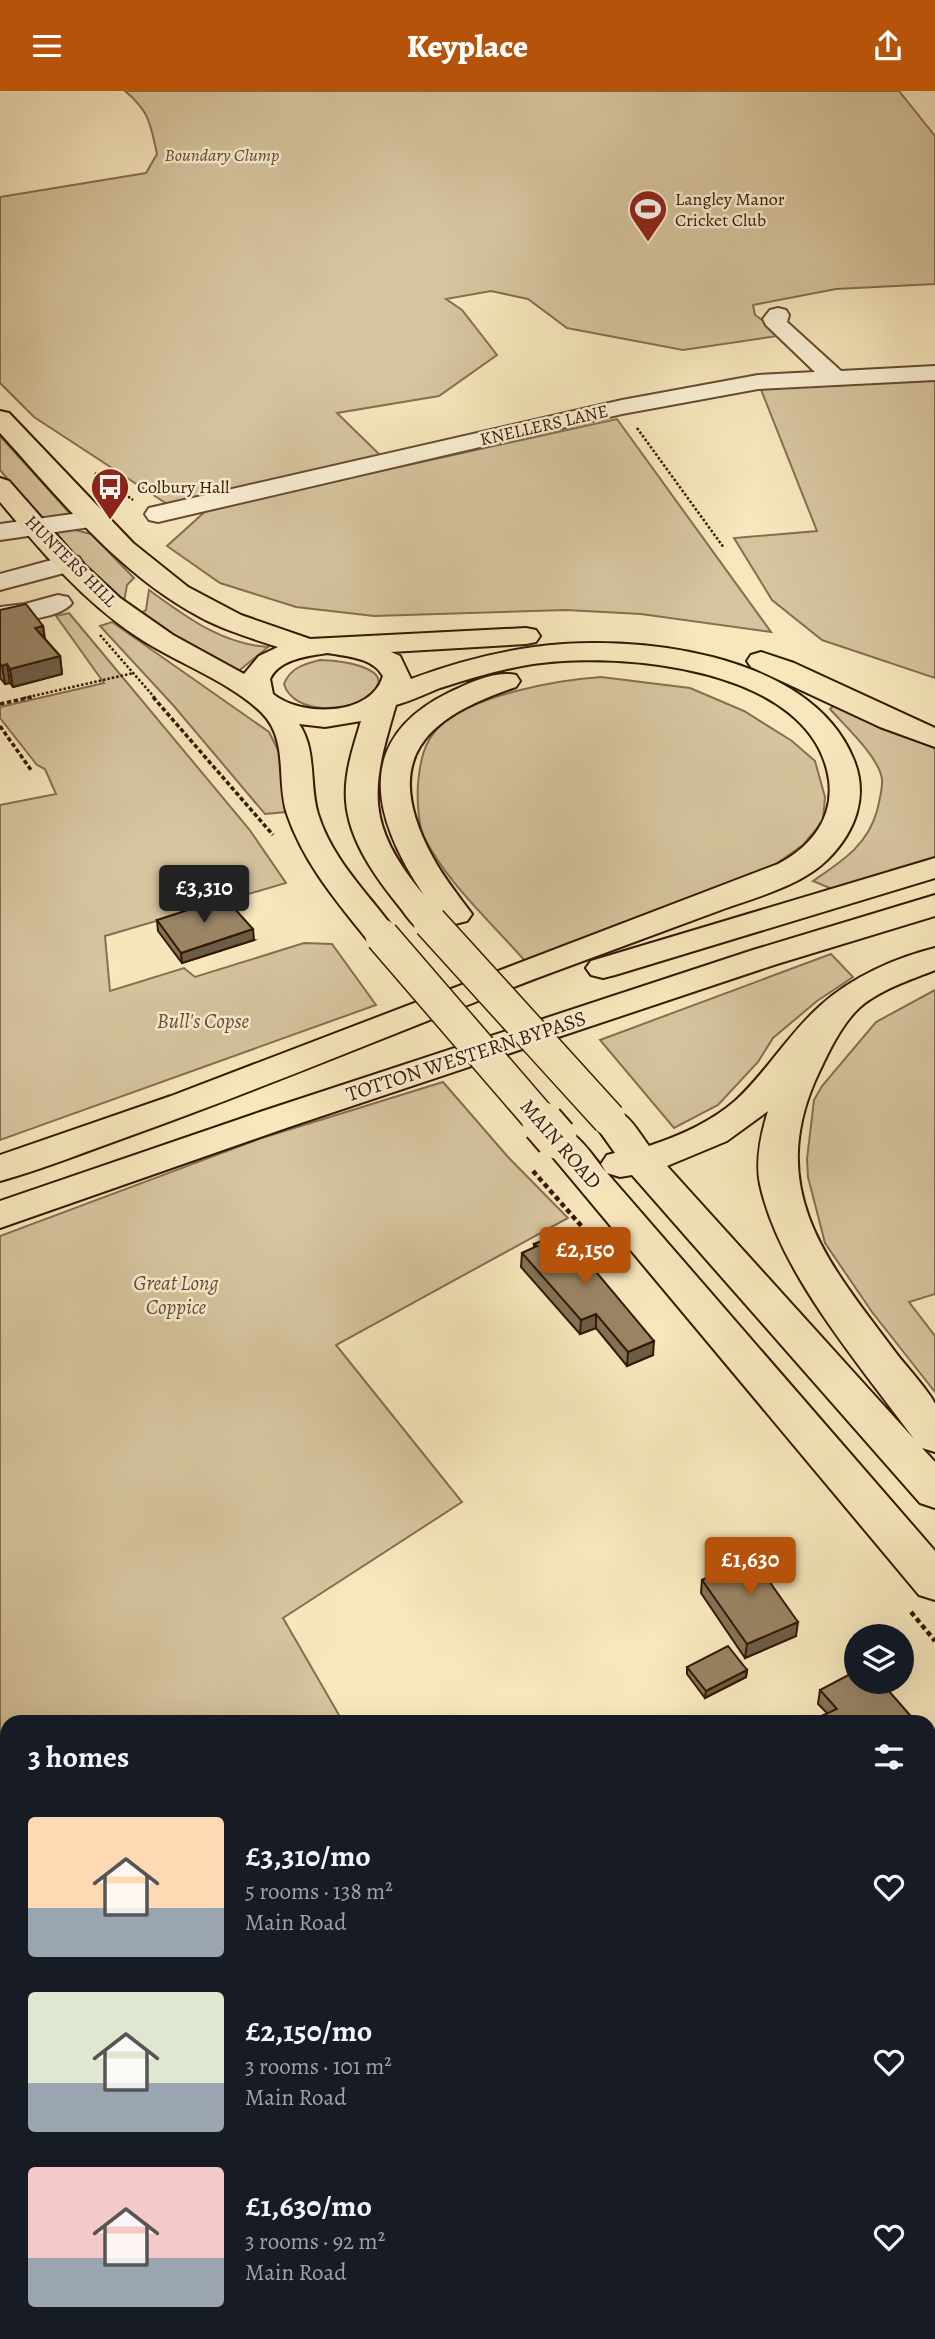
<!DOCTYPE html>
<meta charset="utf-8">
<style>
:root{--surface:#171b24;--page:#20242c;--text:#f1f3f6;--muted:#9ea1a6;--accent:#b45309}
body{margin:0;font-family:Alegreya,serif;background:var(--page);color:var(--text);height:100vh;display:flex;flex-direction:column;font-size:26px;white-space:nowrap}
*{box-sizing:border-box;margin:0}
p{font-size:23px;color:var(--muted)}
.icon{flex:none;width:38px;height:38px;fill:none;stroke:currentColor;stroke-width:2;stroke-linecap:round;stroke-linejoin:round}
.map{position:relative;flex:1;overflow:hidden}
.sheet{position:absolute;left:0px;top:1624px;width:936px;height:625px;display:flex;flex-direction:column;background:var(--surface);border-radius:21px 21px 0 0;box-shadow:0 7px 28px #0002}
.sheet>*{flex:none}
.fabs{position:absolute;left:844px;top:1533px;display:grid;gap:14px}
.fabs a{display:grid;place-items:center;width:70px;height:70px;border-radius:50%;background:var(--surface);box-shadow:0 7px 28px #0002;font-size:35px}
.price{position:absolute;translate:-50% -60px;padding:0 16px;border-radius:7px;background:var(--accent);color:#fff;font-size:23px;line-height:46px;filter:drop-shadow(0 2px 4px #0008)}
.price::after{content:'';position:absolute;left:50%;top:42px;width:21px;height:16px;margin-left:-10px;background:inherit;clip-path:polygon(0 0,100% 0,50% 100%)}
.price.on{background:#222;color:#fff}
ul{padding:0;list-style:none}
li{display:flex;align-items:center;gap:21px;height:175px;padding:0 28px}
li span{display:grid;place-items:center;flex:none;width:196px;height:140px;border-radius:7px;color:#555}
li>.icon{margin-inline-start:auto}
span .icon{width:84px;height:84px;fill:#fffc;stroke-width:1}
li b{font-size:30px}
h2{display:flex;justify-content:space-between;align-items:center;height:84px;padding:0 28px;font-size:30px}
header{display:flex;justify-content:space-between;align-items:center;height:91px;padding:0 28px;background:var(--accent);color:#fff;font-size:32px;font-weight:800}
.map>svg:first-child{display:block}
</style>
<header><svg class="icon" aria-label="menu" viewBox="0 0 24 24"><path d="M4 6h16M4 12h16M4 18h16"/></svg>Keyplace<svg class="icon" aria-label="share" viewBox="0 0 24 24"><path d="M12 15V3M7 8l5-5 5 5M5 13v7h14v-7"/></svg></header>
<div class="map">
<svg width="935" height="2248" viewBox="0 0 935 2248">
<rect width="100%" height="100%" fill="#f7e7bd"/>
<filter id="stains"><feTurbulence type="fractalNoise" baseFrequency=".00286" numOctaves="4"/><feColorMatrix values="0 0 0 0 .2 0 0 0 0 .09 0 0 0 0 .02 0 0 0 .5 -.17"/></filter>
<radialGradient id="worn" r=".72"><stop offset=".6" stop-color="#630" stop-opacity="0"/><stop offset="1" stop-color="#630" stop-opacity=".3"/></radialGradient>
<!-- green -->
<g fill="#d6c49e" stroke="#866e51" stroke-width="2">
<path d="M125 0H899L935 45V193L836 198 753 214 755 224 784 244 683 259 567 237 528 208 491 200 446 208 462 219 497 264 439 305 337 322 381 365 167 413 34 326 0 292V106L146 82 157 63C150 32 150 21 125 0Z"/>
<path d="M935 282V587L822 549 772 509 734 447 817 440 758 291Z"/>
<path d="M617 328 771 541 641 523 566 519 374 525 296 516 220 492 167 455 208 418Z"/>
<path d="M0 345 74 427 41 428 0 379Z"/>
<path d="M63 436 91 443 134 487 127 494 124 511 84 478 52 442Z"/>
<path d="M149 499C185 525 221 553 268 556L235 583 139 523 146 519Z"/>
<path d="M69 522 249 738 286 792 105 845 110 900 184 877 195 886 304 852 332 853 376 914 0 1049V714L56 703 45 678 37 674 0 627V616L104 592 56 525Z"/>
<path d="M112 531 269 641 280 663 286 721 265 723 173 614 100 535Z"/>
<path d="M320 569C335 569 402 576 370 604 350 622 293 624 284 593 290 577 304 573 320 569Z"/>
<path d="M601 586 690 597 744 620 792 650 815 670 825 706 823 730 803 754 773 775 698 809 525 870C491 831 447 792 424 746 418 733 417 708 418 693 420 672 423 651 440 635 473 604 557 589 601 586Z"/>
<path d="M836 612 935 657V768L832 798 813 790C842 770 867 755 877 720 879 711 883 697 882 688 879 666 844 634 830 618Z"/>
<path d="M831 863 853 886 817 910 773 947 758 971 718 1014 674 1037 600 949Z"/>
<path d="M935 899V1203L909 1211 935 1245V1301L872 1221 825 1152 808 1086 807 1068 814 1009 822 995 876 931Z"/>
<path d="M443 991 508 1066 568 1127 336 1254 462 1411 283 1527 343 1631H7V2242H696L700 2248H0V1145L262 1047Z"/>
</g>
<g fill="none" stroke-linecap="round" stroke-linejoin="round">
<!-- minor casing -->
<g stroke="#664c32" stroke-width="4">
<g id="minor">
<path d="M778 217 786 219 789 224 787 231 841 280 935 275V289L758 298 622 323 158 431 149 429 145 423 149 417 158 415 622 309 758 284 815 281 766 234 763 228 770 219Z"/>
<path d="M95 420 104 422 108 428 104 434 0 449V433Z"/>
<path d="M70 464 79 466 83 472 79 478 0 499V483Z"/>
<path d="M58 504 68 506 72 512C61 527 18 530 0 532V516L25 513Z"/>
</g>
</g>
<!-- major casing -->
<g stroke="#361804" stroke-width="4">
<g id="major">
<path d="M0 320 9 322 133 452 188 496 241 524 310 548 526 537 536 539 540 545 536 551 526 553 391 561 400 565 411 588C451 573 492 562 534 556 633 542 809 561 853 667 869 704 856 740 828 768 801 795 756 806 721 819 662 841 604 862 545 884 405 937 268 996 127 1046 85 1061 43 1078 0 1090V1064L171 1005 778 773C811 756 834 727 829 689 813 576 620 560 533 573 501 578 471 587 440 597 425 603 411 610 396 614 371 698 364 732 424 804 373 728 351 649 450 601 469 592 495 579 516 584L520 590 516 596C424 627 380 668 432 765 443 786 458 804 472 823L467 830 455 833 447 831 442 838C434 840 428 842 421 839 414 836 407 826 402 819 377 788 349 751 346 710 344 682 353 657 361 630L325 636 299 633C317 659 309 694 318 723 333 771 371 805 399 845L394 852 382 855 370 852C338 812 304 773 287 723 276 691 289 649 262 622 228 589 176 572 136 545 82 509 41 460 0 411V387L9 390 76 466 120 507 173 544 244 583 259 565 278 556C251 547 223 539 198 525 118 482 60 408 0 342ZM328 562C348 566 372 566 383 585 371 626 301 626 273 603L270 588C279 568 308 565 328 562Z"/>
<path d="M761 561 794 572 935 637V656L880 636 751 576 747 570 751 564Z"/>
<path d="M935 767V787L615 884 603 887 591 884 586 877 591 870Z"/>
<path d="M935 804V825L777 873 289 1036 0 1137V1110L263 1020 753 859Z"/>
<path d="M935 857V879C910 889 879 899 859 917 840 935 826 966 815 990 766 1103 831 1175 896 1262 905 1274 930 1301 935 1313 935 1325 935 1348 935 1361L922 1357 935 1371V1417L920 1412 632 1084 620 1086 607 1082 935 1460V1509L919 1504 537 1047 543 1038C574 1030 588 1060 606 1081L601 1073 607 1064 615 1062 591 1028 596 1020C624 1012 634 1035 649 1055 679 1045 711 1031 735 1010 767 981 788 943 821 914 852 886 895 867 935 857ZM768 1020C761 1043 755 1069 760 1093 779 1182 861 1275 914 1348L667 1075 727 1050Z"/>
</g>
</g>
<!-- path-far2 -->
<g stroke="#361804" stroke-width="2.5" stroke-dasharray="2.5 2" stroke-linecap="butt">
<path d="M637 337 724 457"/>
<path d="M95 382 133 409"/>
<path d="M100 544 155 607"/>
<path d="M24 607 134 582"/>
</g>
<!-- path-far1 -->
<g stroke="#361804" stroke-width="3.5" stroke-dasharray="4.5 2.5" stroke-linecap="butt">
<path d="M153 606 273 744"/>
<path d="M0 613 32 606"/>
<path d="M0 635 31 679"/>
</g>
<!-- path -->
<g stroke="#361804" stroke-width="4.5" stroke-dasharray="5 3.5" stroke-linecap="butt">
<path d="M533 1080 620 1179"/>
<path d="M911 1521 935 1550"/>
</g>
<!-- minor -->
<use href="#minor" fill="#faefd4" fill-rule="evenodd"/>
<!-- major -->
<use href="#major" fill="#f7e7bd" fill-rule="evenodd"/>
<!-- major-bridge-far1 casing -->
<g stroke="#361804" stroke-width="36" stroke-linecap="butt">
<g id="major-bridge-far1">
<path d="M430 831 609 1028"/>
<path d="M382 845 545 1034"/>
</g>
</g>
<!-- major-bridge casing -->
<g stroke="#361804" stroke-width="45" stroke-linecap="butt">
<path id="major-bridge" d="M543 1032 556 1047"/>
</g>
<!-- major-bridge-far1 -->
<use href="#major-bridge-far1" stroke="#f7e7bd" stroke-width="33"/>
<!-- major-bridge -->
<use href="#major-bridge" stroke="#f7e7bd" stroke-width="41"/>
</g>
<!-- wall -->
<g fill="#847256" stroke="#361804" stroke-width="2">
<path d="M0 519 43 535 45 548 60 565 62 583 13 596 10 592 5 593 0 587Z"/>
<path d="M157 829 254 849 182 872 158 840Z"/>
<path d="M534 1153 594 1164 593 1169 597 1182 653 1264 627 1275 596 1237 580 1243 521 1176 522 1162 534 1157Z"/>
<path d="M719 1472 771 1493 796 1545 745 1567 701 1502 702 1489 718 1482Z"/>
<path d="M687 1576 747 1579 746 1586 705 1607 687 1583Z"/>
<path d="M820 1599 916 1631 827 1622 818 1613Z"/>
<path d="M935 1740V1763L929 1755 931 1741Z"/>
</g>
<!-- shaded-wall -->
<g fill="#6c5c46" stroke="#361804" stroke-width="2">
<path d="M43 535 45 553 35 537Z"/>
<path d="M60 565 62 583 13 596 10 578Z"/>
<path d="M7 573 10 592 5 593 2 575Z"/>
<path d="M253 838 254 849 182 872 181 862Z"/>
<path d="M594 1164 593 1175 597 1173V1187L591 1190 590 1165Z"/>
<path d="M596 1223V1237L580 1243 581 1229Z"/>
<path d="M654 1250 653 1264 627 1275 628 1261Z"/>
<path d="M773 1480 771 1494 764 1483Z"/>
<path d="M798 1531 796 1545 745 1567 747 1553Z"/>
<path d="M747 1579 746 1586 705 1607 706 1600Z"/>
<path d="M935 1654 932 1667 929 1669V1657Z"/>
<path d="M935 1840V1850L929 1853V1843Z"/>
</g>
<!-- building -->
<g fill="#9a8464" stroke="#361804" stroke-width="2">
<path d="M26 513 43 535 35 537 60 565 10 578 7 573 2 575 0 572V519Z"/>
<path d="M225 807 253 838 181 862 157 829Z"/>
<path d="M570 1138 594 1164 590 1165 597 1173 592 1176 654 1250 628 1261 596 1223 581 1229 522 1162 537 1155 534 1153Z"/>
<path d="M757 1457 773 1480 764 1483 798 1531 747 1553 702 1489 724 1479 719 1472Z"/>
<path d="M728 1555 747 1579 706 1600 687 1576Z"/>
<path d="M856 1580V1591H881L916 1631H808L837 1618 820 1599Z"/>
<path d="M929 1647 935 1653 929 1657Z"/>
<path d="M935 1771V1840L929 1843V1774Z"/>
</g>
<!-- icons -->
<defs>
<g id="stadium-pin" transform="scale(2.0125)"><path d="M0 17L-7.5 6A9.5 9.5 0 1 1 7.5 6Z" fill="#8f2418" stroke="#faefd4"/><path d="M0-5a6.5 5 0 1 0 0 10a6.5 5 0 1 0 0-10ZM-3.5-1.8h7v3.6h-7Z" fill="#fff"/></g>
<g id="bus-pin" transform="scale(2.0125)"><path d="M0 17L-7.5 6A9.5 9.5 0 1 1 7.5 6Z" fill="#8f2418" stroke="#faefd4"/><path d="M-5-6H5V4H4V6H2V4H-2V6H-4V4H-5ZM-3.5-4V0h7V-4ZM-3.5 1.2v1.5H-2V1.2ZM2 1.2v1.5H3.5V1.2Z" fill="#fff"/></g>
</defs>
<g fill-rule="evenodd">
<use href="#stadium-pin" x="648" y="118"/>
<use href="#bus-pin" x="110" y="396"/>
</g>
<g text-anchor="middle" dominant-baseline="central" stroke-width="5" stroke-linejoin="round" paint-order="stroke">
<!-- far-park labels -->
<g font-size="18" font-style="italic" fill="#664c32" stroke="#faefd4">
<text x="222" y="64">Boundary Clump</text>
</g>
<!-- far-poi labels -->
<g font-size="18" fill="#361804" stroke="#faefd4" text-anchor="start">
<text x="675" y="108">Langley Manor<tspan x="675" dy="21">Cricket Club</tspan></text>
<text x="137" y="396">Colbury Hall</text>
</g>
<!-- far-street labels -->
<g font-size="18" fill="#361804" stroke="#faefd4">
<text transform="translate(544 334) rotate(-13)">KNELLERS LANE</text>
<text transform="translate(71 470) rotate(45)">HUNTERS HILL</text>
</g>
<!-- park labels -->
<g font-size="21" font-style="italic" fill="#664c32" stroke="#faefd4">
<text x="203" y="930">Bull's Copse</text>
<text x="176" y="1192">Great Long<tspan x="176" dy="24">Coppice</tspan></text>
</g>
<!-- street labels -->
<g font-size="21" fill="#361804" stroke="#faefd4">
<text transform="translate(466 965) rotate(-18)">TOTTON WESTERN BYPASS</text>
<text transform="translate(561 1053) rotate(49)">MAIN ROAD</text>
</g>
</g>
<rect width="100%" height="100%" filter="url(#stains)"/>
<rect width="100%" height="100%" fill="url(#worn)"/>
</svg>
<div class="fabs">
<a><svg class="icon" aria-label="layers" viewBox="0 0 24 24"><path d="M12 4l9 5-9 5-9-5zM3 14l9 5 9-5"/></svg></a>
</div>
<b class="price on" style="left:204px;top:834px">£3,310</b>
<b class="price" style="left:585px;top:1196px">£2,150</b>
<b class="price" style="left:750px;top:1506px">£1,630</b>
<section class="sheet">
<h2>3 homes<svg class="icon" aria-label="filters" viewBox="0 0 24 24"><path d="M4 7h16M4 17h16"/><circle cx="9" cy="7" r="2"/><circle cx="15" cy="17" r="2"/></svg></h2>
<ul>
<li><span style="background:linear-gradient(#ffd9b3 65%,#9aa5b1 0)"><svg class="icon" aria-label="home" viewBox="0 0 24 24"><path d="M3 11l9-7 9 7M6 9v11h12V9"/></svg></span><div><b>£3,310/mo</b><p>5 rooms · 138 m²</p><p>Main Road</p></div><svg class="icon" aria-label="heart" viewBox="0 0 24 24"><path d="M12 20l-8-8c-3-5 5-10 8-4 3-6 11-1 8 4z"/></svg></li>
<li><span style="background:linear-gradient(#dfe7d0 65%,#9aa5b1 0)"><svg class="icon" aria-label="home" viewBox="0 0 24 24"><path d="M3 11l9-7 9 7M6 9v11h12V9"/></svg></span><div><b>£2,150/mo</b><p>3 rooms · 101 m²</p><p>Main Road</p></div><svg class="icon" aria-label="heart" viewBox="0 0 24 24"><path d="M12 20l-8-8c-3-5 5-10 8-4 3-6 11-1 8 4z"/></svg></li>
<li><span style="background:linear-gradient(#f6c9c9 65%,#9aa5b1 0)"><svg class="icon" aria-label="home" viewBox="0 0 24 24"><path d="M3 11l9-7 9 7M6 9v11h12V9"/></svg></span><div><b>£1,630/mo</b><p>3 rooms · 92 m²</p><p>Main Road</p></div><svg class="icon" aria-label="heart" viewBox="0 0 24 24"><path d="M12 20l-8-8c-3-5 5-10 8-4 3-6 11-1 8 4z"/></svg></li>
</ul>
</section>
</div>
